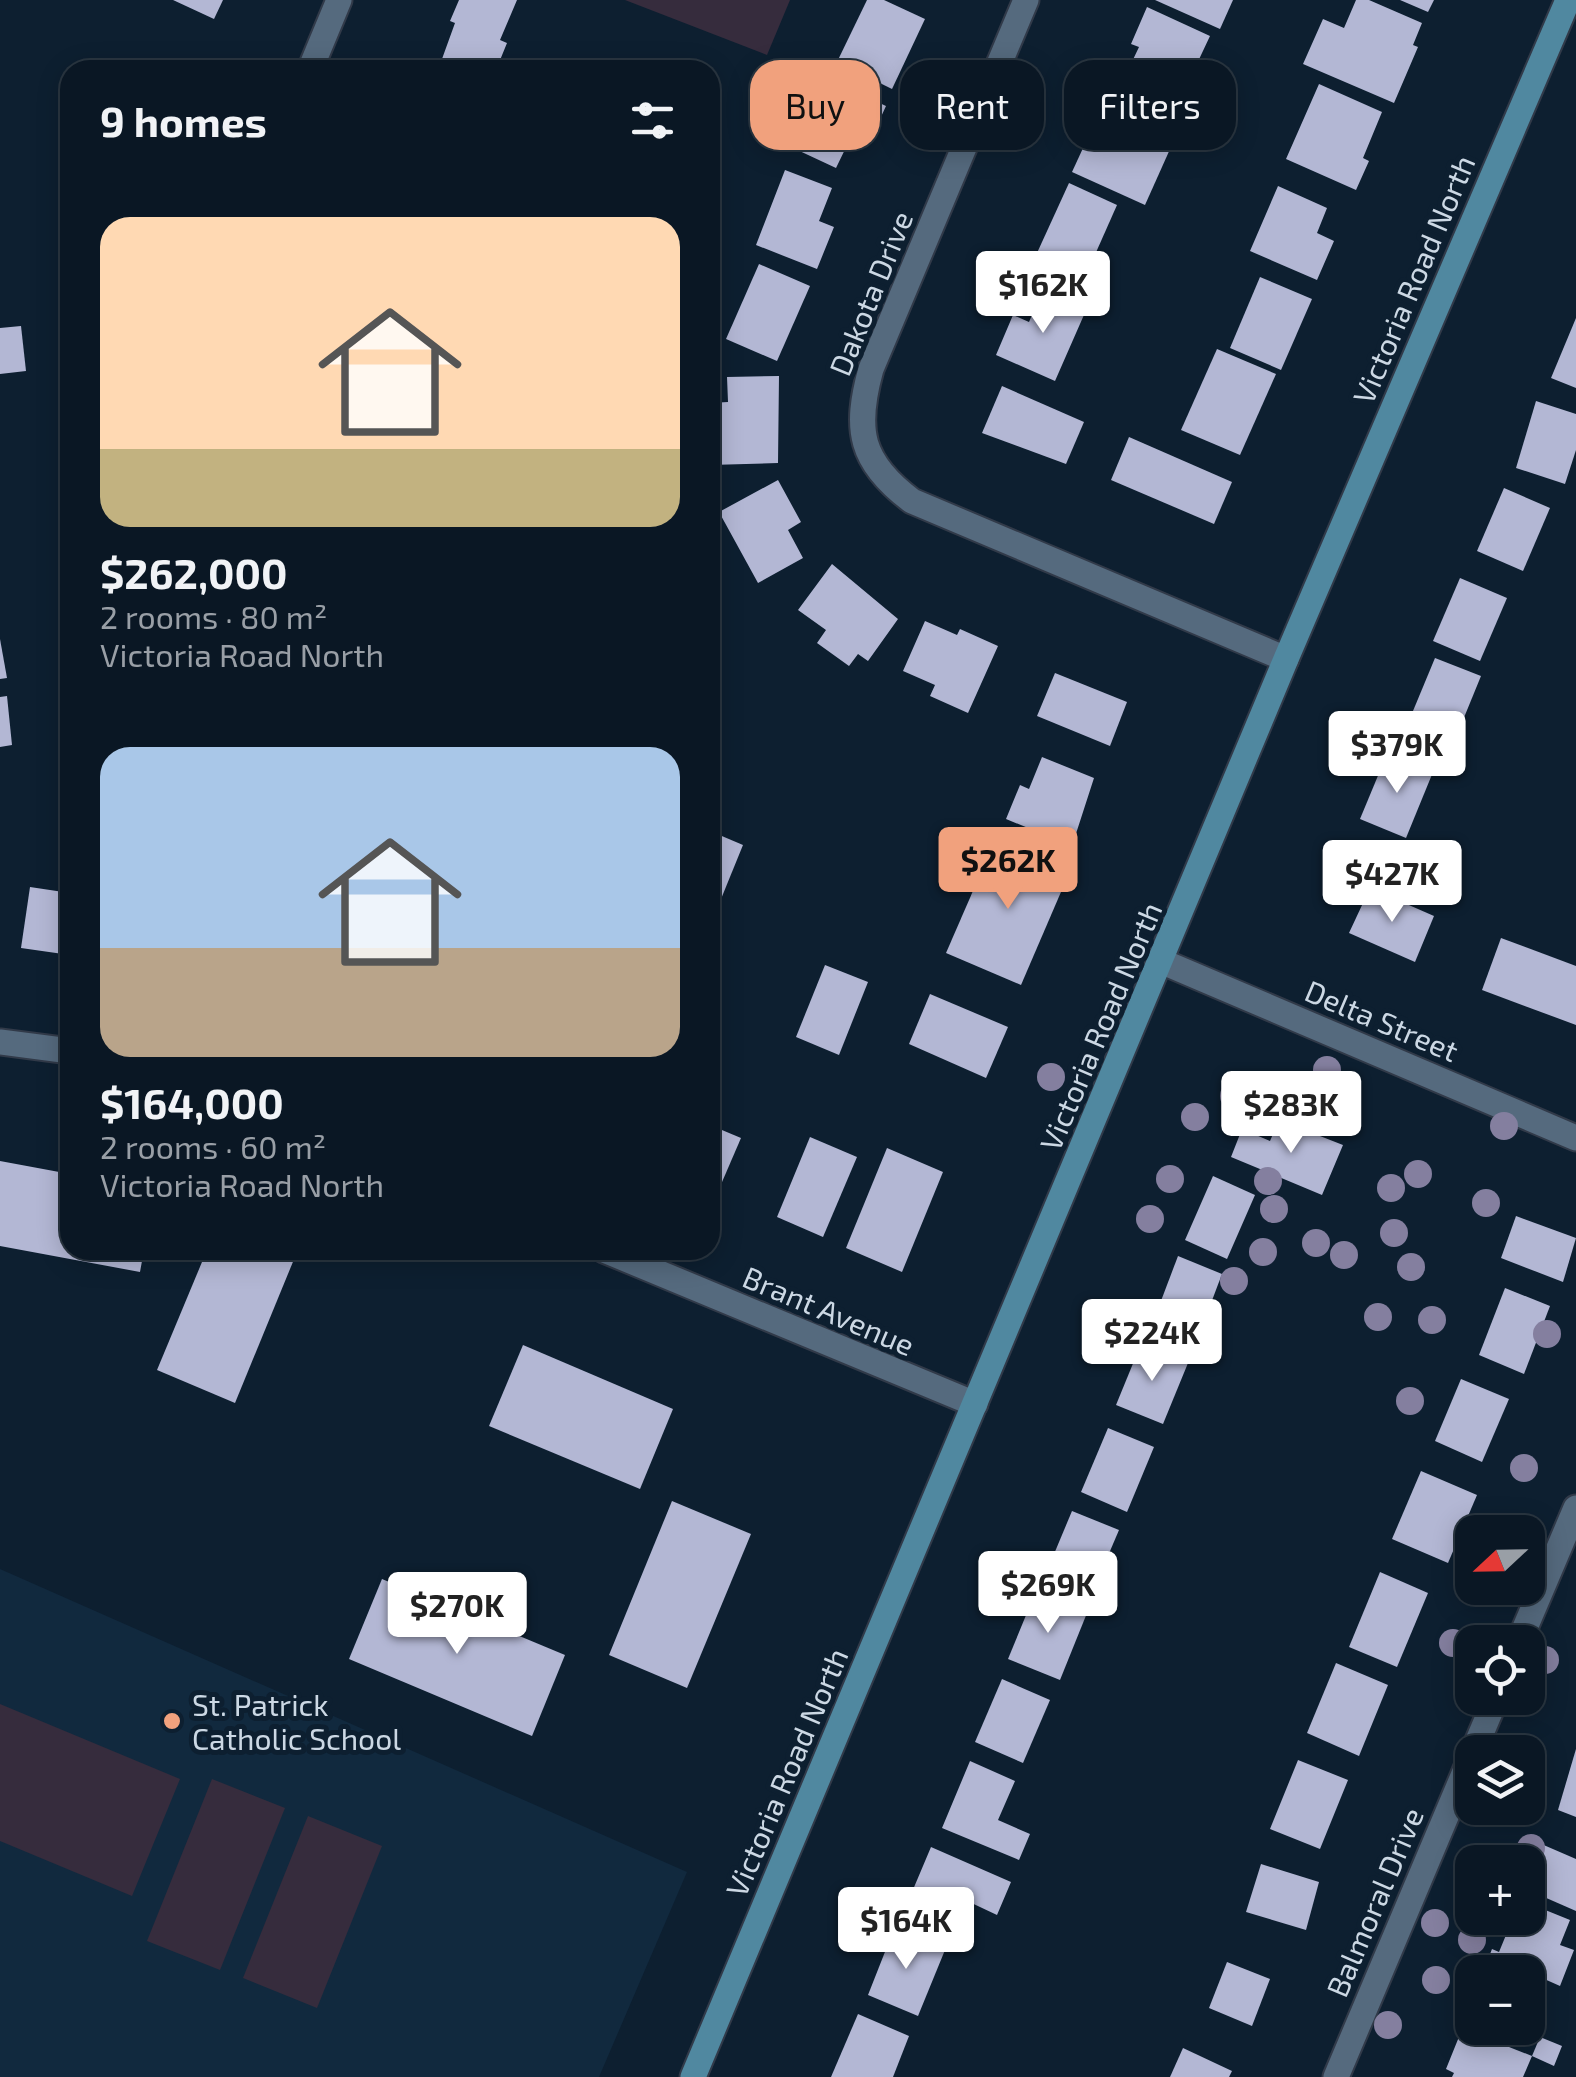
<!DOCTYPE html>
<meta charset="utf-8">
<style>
:root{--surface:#0a1724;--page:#13202c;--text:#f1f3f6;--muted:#999fa6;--line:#2a3641;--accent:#f1a17d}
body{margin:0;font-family:"Exo 2",sans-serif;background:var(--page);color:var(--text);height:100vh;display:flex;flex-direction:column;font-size:38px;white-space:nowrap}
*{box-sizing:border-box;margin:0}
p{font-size:32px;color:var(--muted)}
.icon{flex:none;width:55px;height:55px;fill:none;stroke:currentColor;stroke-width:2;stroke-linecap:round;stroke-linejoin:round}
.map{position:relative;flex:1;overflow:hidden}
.panel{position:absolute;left:60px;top:60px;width:660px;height:1200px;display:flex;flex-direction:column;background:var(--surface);border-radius:30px;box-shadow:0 5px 25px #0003,0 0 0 2px var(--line)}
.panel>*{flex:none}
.banner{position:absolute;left:750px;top:60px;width:675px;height:90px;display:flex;gap:20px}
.needle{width:65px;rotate:248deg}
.tools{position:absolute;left:1455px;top:1515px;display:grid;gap:20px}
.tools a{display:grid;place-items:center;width:90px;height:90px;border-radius:20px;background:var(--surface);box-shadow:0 5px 25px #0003,0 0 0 2px var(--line);font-size:50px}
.price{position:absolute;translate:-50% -85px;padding:0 22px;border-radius:10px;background:#fff;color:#222;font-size:32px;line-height:65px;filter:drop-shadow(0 2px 5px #0008)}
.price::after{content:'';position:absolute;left:50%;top:60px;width:30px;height:22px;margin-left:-15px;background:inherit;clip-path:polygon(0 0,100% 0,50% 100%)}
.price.active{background:var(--accent);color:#111}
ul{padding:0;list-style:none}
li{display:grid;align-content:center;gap:20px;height:530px;padding:0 40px}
li span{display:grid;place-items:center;height:310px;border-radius:30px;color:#555}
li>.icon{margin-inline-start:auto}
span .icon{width:180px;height:180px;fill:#fffc;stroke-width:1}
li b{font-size:42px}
h2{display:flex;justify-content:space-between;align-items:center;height:120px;padding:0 40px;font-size:42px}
.tag{padding:0 35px;border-radius:30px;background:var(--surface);box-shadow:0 5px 25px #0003,0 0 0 2px var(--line);font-size:35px;line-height:90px}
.tag.active{background:var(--accent);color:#111}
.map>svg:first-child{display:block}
</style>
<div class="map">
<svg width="1576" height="2077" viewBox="0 0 1576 2077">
<rect width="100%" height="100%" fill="#0d1f30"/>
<!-- built -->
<path fill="#11293e" d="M0 1569 687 1872 599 2077H0Z"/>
<!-- green -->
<g fill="#362c3d">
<path d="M625 0H790L767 55Z"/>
<path d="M0 1704 180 1779 132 1896 0 1841Z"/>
<path d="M212 1779 285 1808 220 1970 147 1941Z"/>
<path d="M308 1816 382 1846 317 2008 243 1978Z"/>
</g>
<!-- building -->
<g fill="#b3b7d4">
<path d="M173 0H223L214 19Z"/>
<path d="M459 0H517L500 40 507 43 496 70H438L455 23 450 21Z"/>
<path d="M867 0H884L925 19 892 89 837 62Z"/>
<path d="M1155 0H1233L1220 29Z"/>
<path d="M1356 0H1369L1422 23 1413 45 1418 47 1394 103 1303 64 1323 19 1344 28Z"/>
<path d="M1400 0H1434L1428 12Z"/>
<path d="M1147 7 1210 36 1194 70 1202 73 1182 118 1119 89 1139 47 1131 44Z"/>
<path d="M824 77 886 106 869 143 852 135 836 168 791 147Z"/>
<path d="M1319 84 1382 112 1363 158 1369 161 1356 190 1286 159Z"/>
<path d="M1107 96 1179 129 1145 205 1072 172Z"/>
<path d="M785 170 832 188 819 221 834 227 817 269 756 245Z"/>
<path d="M1069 183 1117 205 1086 275 1037 253Z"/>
<path d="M1278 186 1327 208 1317 233 1334 241 1317 280 1250 251Z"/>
<path d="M759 264 810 286 777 361 726 339Z"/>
<path d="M1260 277 1312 299 1281 370 1230 348Z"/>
<path d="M1043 289 1087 308 1055 381 996 355 1013 315 1029 322Z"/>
<path d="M1576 318V388L1551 378Z"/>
<path d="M21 326 26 371 0 374V328Z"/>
<path d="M1217 349 1276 374 1240 455 1181 430Z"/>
<path d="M779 376 778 463 710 465V403L728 402 727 377Z"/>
<path d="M1002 386 1084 422 1066 464 982 433Z"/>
<path d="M1536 401 1576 414V450L1565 484 1516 468Z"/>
<path d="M1129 437 1232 482 1214 524 1111 480Z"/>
<path d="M778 480 801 522 788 530 803 558 758 583 719 512Z"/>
<path d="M1504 488 1550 508 1523 571 1477 551Z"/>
<path d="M832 564 898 619 868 661 858 654 849 666 817 643 826 630 798 610Z"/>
<path d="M1460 578 1507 598 1480 661 1433 641Z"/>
<path d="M925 621 957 635 960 629 998 646 968 713 930 696 935 685 903 671Z"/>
<path d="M0 639 7 678 0 679Z"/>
<path d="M1435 658 1481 676 1454 742 1408 723Z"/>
<path d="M1055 673 1127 702 1110 746 1037 716Z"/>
<path d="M7 696 12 745 0 747V697Z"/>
<path d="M1387 754 1433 772 1406 838 1360 819Z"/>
<path d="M1042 757 1094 778 1072 846 1006 819 1020 785 1029 789Z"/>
<path d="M710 831 743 845 710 926Z"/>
<path d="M996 838 1070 871 1021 985 946 953Z"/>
<path d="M30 887 70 893V955L21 948Z"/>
<path d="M1370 888 1434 916 1415 962 1349 933Z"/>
<path d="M1501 938 1576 966V1025L1482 990Z"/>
<path d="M825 965 868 982 839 1055 796 1037Z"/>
<path d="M930 994 1008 1027 986 1078 909 1044Z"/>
<path d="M1279 1120 1343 1145 1322 1195 1231 1157 1242 1129 1270 1141Z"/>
<path d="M710 1125 741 1138 716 1196 710 1193Z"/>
<path d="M810 1137 857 1157 823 1237 777 1217Z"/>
<path d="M887 1148 943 1172 902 1272 846 1248Z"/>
<path d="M0 1161 70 1174V1250H144L140 1272 0 1246Z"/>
<path d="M1213 1176 1255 1195 1227 1259 1185 1240Z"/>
<path d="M1516 1216 1576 1238 1563 1282 1501 1258Z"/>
<path d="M207 1250 297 1252 235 1403 157 1370Z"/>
<path d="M1178 1256 1222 1274 1197 1340 1153 1322Z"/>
<path d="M1505 1288 1550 1306 1524 1374 1479 1355Z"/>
<path d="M1141 1344 1188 1363 1163 1424 1116 1405Z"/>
<path d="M523 1345 673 1409 640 1489 489 1426Z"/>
<path d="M1461 1379 1509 1399 1482 1462 1435 1441Z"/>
<path d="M1108 1428 1154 1447 1127 1512 1081 1492Z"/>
<path d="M1421 1471 1477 1495 1448 1563 1392 1539Z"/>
<path d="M672 1501 751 1534 687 1688 609 1655Z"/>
<path d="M1072 1511 1119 1530 1090 1598 1044 1578Z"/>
<path d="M1380 1572 1428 1593 1397 1667 1349 1647Z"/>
<path d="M382 1579 565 1655 532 1736 349 1659Z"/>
<path d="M1036 1591 1087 1613 1060 1680 1008 1659Z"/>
<path d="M1336 1663 1388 1685 1359 1756 1307 1733Z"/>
<path d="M1002 1679 1050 1700 1023 1763 975 1742Z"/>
<path d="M1576 1749V1817L1558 1810Z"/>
<path d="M1298 1760 1348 1780 1320 1849 1270 1829Z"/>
<path d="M970 1761 1015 1781 998 1820 1030 1834 1019 1860 942 1828Z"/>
<path d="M1539 1843 1576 1859V1911L1528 1890V1871Z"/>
<path d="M931 1847 1011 1882 997 1915 963 1899 949 1931 904 1911Z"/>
<path d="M1261 1864 1319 1882 1306 1930 1246 1912Z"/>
<path d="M1528 1903 1570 1920 1560 1945 1574 1950 1560 1986 1542 1978 1528 2015V1972H1483L1492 1949 1499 1952 1513 1918H1528Z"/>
<path d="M894 1929 945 1950 918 2016 868 1995Z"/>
<path d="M1227 1962 1270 1979 1252 2026 1209 2008Z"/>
<path d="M1469 2012 1472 2028 1515 2031 1509 2047 1532 2056 1523 2077H1452L1454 2073 1446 2069Z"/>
<path d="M858 2014 909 2036 893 2077H831Z"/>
<path d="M1540 2037 1562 2046 1554 2066 1532 2056Z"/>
<path d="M1183 2048 1232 2071 1229 2077H1170Z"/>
</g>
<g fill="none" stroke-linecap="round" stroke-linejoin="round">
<!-- street casing -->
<g stroke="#313a49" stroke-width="29">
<g id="street">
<path d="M1026 0 871 369C854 430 860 462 912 501L1286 659"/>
<path d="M310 70 339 0"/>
<path d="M1163 962 1576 1138"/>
<path d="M0 1042 70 1051"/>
<path d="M604 1250 975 1404"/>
<path d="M1519 1642 1576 1508"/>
<path d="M1336 2077 1496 1698"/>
</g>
</g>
<!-- secondary casing -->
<g stroke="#313a49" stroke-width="29">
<path id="secondary" d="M693 2077 1286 659 1568 0"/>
</g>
<!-- street -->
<use href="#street" stroke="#556a7e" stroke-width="25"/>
<!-- secondary -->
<use href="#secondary" stroke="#5088a0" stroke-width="25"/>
</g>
<!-- trees -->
<g fill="#847f9f">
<circle cx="1327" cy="1070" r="14"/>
<circle cx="1051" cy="1077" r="14"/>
<circle cx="1234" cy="1096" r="14"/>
<circle cx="1299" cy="1107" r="14"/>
<circle cx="1195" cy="1117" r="14"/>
<circle cx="1504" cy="1126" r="14"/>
<circle cx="1418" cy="1174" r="14"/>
<circle cx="1170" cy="1179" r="14"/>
<circle cx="1268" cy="1181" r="14"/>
<circle cx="1391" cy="1188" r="14"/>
<circle cx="1486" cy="1203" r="14"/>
<circle cx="1274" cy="1209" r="14"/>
<circle cx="1150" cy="1219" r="14"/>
<circle cx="1394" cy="1233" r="14"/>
<circle cx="1316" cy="1243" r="14"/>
<circle cx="1263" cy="1252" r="14"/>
<circle cx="1344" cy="1255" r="14"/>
<circle cx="1411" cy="1267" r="14"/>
<circle cx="1234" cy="1281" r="14"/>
<circle cx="1378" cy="1317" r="14"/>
<circle cx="1432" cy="1320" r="14"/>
<circle cx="1547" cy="1334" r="14"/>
<circle cx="1410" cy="1401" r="14"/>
<circle cx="1524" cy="1468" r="14"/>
<circle cx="1453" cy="1643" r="14"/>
<circle cx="1545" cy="1660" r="14"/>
<circle cx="1531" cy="1848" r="14"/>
<circle cx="1435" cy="1923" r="14"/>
<circle cx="1472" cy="1940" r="14"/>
<circle cx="1436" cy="1980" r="14"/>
<circle cx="1388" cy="2025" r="14"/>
</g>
<!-- markers -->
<circle fill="#f1a17d" stroke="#0d1f30" stroke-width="4" cx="172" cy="1721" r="10"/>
<g text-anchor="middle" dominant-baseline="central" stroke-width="10" stroke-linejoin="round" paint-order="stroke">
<!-- street labels -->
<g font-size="30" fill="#ccd8e4" stroke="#0d1f30">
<text transform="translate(1413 279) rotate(-67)">Victoria Road North</text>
<text transform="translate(870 293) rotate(-68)">Dakota Drive</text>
<text transform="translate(1382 1020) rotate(23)">Delta Street</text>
<text transform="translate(1100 1026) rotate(-67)">Victoria Road North</text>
<text transform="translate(829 1310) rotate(23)">Brant Avenue</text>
<text transform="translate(786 1772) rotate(-67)">Victoria Road North</text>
<text transform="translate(1374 1902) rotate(-67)">Balmoral Drive</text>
</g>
<!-- poi labels -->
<g font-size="30" fill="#ccd8e4" stroke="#0d1f30" text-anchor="start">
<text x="192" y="1704">St. Patrick<tspan x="192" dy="34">Catholic School</tspan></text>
</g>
</g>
</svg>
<div class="tools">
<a><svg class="needle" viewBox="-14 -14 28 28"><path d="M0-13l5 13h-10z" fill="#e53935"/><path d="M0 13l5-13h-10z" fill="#999fa6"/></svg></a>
<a><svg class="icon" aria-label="locate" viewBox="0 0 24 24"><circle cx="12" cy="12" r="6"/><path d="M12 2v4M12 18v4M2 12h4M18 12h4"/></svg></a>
<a><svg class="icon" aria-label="layers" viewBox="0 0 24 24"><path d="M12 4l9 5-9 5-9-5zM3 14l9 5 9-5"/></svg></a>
<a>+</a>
<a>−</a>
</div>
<b class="price" style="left:1043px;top:336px">$162K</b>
<b class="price" style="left:1397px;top:796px">$379K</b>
<b class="price active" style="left:1008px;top:912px">$262K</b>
<b class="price" style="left:1392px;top:925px">$427K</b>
<b class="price" style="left:1291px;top:1156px">$283K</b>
<b class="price" style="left:1152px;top:1384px">$224K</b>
<b class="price" style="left:1048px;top:1636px">$269K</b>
<b class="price" style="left:457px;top:1657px">$270K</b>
<b class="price" style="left:906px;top:1972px">$164K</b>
<div class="banner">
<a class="tag active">Buy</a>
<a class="tag">Rent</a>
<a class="tag">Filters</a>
</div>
<section class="panel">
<h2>9 homes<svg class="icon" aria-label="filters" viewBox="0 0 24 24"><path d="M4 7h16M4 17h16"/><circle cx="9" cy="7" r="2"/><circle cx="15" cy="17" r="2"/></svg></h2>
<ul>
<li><span style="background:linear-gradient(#ffd9b3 75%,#c2b280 0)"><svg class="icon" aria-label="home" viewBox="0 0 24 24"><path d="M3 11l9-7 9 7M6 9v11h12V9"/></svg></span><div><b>$262,000</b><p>2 rooms · 80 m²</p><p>Victoria Road North</p></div></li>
<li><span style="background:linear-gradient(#a9c7e8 65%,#b9a48a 0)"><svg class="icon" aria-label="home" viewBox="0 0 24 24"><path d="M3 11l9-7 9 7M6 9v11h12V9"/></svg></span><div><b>$164,000</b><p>2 rooms · 60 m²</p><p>Victoria Road North</p></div></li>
</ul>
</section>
</div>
